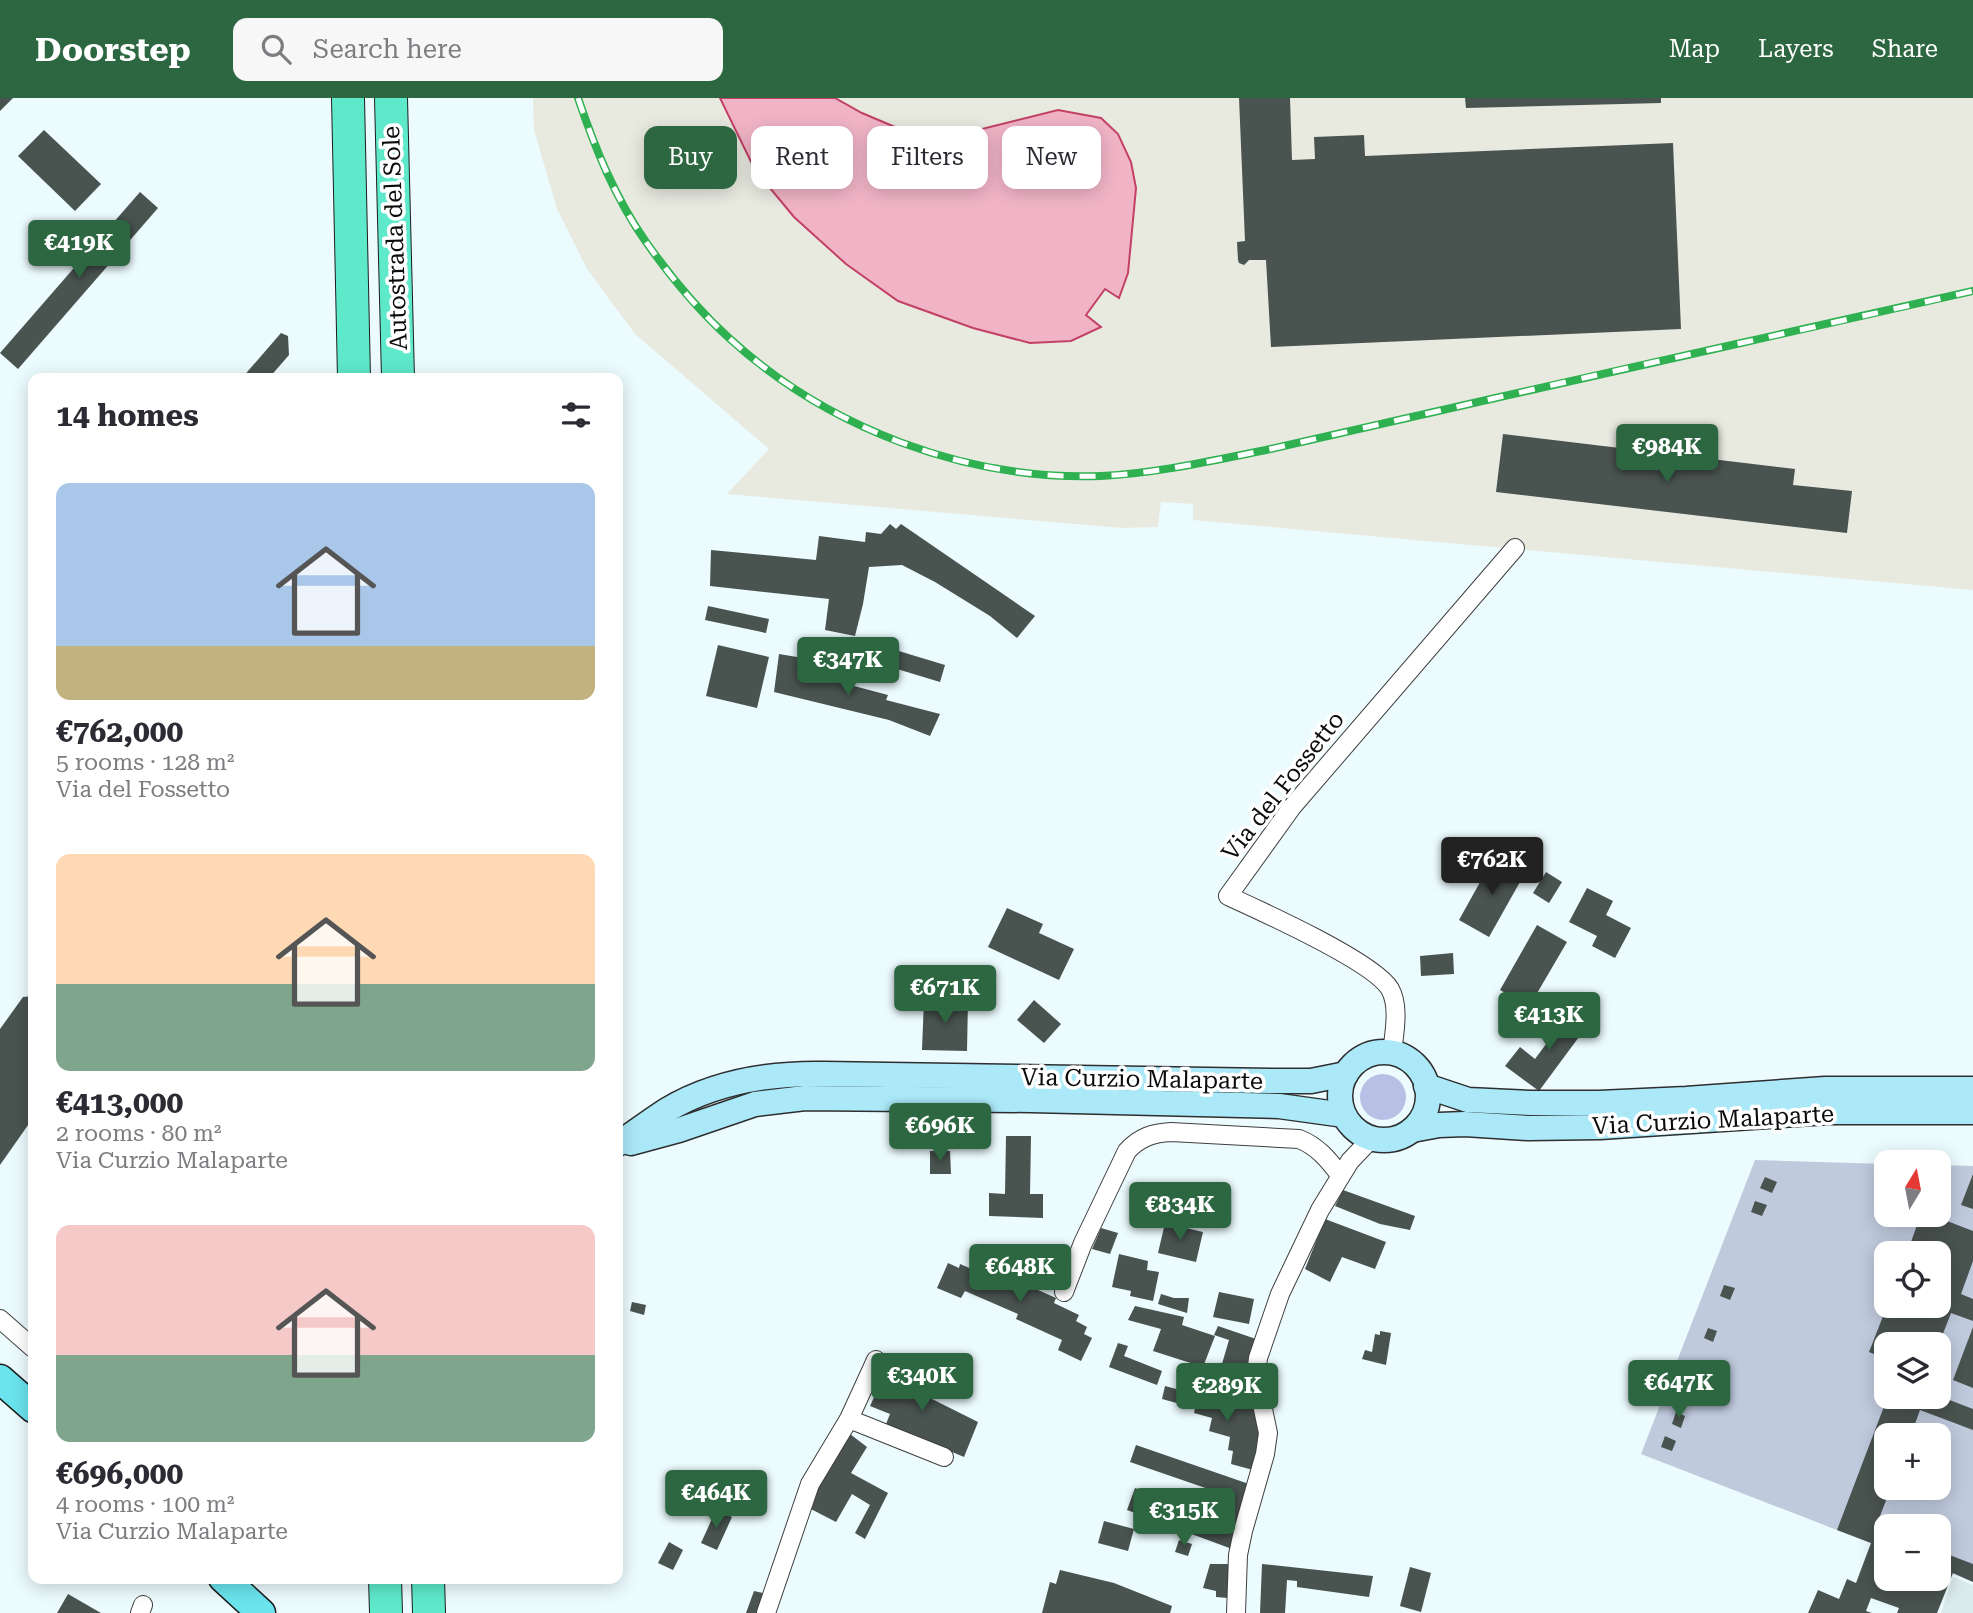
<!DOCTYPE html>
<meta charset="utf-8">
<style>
:root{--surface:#fff;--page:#f7f7f7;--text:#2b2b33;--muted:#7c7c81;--accent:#2d6741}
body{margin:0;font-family:"Roboto Serif",serif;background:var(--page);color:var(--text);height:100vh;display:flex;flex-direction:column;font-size:26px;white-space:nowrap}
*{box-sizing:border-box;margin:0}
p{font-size:23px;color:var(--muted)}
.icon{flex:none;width:38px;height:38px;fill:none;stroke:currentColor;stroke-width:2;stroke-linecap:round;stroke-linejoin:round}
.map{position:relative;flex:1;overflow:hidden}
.sheet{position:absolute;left:28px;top:275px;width:595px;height:1211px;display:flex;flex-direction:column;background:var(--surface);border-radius:14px;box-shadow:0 4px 18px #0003}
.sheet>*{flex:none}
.banner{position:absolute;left:644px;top:28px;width:665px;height:63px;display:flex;gap:14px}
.needle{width:46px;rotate:10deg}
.fabs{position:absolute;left:1874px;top:1052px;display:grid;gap:14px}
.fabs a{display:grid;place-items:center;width:77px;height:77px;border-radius:14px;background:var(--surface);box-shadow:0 4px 18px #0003;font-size:35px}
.price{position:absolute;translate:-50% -60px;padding:0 16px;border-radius:7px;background:var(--accent);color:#fff;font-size:23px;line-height:46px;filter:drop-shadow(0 2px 4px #0008)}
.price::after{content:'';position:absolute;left:50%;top:42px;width:21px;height:16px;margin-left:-10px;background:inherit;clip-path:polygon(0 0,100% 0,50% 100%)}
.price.on{background:#222;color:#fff}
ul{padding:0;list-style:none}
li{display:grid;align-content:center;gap:14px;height:371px;padding:0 28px}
li span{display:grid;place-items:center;height:217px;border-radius:14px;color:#555}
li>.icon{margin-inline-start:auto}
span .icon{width:126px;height:126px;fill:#fffc;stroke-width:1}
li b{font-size:30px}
h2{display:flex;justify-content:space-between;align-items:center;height:84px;padding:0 28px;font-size:30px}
.chip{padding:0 24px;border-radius:14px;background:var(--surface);box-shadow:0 4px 18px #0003;font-size:24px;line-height:63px}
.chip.on{background:var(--accent);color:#fff}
header{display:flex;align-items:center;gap:42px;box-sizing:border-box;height:98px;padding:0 35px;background:var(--accent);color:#fff}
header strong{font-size:33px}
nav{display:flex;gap:38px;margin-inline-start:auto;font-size:24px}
.search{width:490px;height:63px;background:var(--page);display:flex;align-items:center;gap:18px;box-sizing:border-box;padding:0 24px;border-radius:14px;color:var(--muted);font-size:26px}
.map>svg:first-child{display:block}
</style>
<header>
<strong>Doorstep</strong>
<div class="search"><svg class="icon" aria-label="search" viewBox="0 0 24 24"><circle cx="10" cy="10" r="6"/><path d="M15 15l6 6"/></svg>Search here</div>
<nav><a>Map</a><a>Layers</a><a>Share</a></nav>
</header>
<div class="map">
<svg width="1973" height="1515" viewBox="0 0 1973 1515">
<rect width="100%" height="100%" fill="#ecfbfe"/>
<!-- industrial -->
<path fill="#e8eae0" d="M533 0H1973V492L1193 422V406L1161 404 1158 429 1122 430 727 396 769 351 635 236 587 171 557 111 534 32Z"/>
<!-- green -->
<circle fill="#b8c1e5" cx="1383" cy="999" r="23"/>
<!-- cemetery -->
<path fill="#bfcadd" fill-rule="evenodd" d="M1755 1062 1886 1066V1116H1939V1067L1973 1068V1484L1939 1470V1428H1886V1451L1641 1356ZM1886 1155H1939V1208H1886ZM1886 1246H1939V1298H1886ZM1886 1337H1939V1390H1886Z"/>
<!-- plaza -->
<path fill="#dcebec" d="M1953 1479 1973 1487V1515H1941Z"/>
<!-- water -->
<path fill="#f1b4c7" stroke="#c24165" stroke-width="2" d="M720 0H835L862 15 895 29 939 37 974 33 1058 12 1101 20 1118 36 1131 64 1136 90 1128 175 1119 200 1105 191 1086 217 1101 229 1071 243 1030 245 973 230 898 203 846 166 794 119 755 72Z"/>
<!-- building -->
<g fill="#495350">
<path d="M0 0H13L0 13Z"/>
<path d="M1239 0H1290L1292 62 1315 61 1314 39 1364 37 1365 58 1673 45 1681 231 1271 249 1266 162H1249L1244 167 1239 165 1238 162 1237 144 1245 143Z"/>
<path d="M1465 0H1661V5L1466 10Z"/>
<path d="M44 32 101 86 75 113 18 58Z"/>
<path d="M140 94 158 110 18 271 0 255Z"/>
<path d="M281 235 288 238 289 257 269 280H242Z"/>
<path d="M1503 336 1795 371 1793 387 1852 393 1847 435 1496 394Z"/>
<path d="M890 426 896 431 901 426 1035 518 1017 540 990 518 935 484 902 467 869 469 863 506 855 538 825 532 829 501 710 488 711 452 816 462 819 438 865 444 866 434 881 436Z"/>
<path d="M708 508 769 521 766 535 705 522Z"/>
<path d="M869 544 945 567 940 584 864 561Z"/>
<path d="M718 547 769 559 757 610 706 598Z"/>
<path d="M779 556 803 560 801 574 888 597 886 602 940 616 930 638 889 622 774 594Z"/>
<path d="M1494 759 1525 775 1489 839 1459 822Z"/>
<path d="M1546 774 1562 784 1549 805 1533 795Z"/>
<path d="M1587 790 1613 803 1606 817 1631 830 1615 860 1592 848 1597 838 1569 824Z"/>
<path d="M1007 810 1043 826 1039 835 1074 851 1059 882 988 849Z"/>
<path d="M1537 827 1567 844 1529 909 1500 892Z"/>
<path d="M1453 855 1454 876 1421 878 1420 858Z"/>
<path d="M33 898V1020L0 1067V931L23 899Z"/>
<path d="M924 901 968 902 967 953 922 952Z"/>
<path d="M1034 902 1061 926 1044 945 1017 922Z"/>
<path d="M1572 911 1590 924 1539 993 1505 968 1520 949 1535 961Z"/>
<path d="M1006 1038H1031L1030 1096H1043V1120L989 1118V1095L1005 1096Z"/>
<path d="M930 1053H950L951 1076H930Z"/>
<path d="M1973 1076V1111L1961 1107Z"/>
<path d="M1765 1079 1777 1084 1772 1095 1760 1090Z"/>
<path d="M1343 1092 1415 1118 1410 1132 1380 1126 1335 1108Z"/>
<path d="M1755 1103 1767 1107 1762 1118 1751 1114Z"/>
<path d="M1921 1116H1929L1973 1133V1163L1961 1196 1973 1201V1223L1951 1215 1939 1246H1886V1261L1869 1254 1887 1208H1939V1155H1907Z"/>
<path d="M1325 1121 1386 1144 1375 1171 1342 1159 1330 1184 1305 1171Z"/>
<path d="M1165 1125 1203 1134 1196 1164 1158 1155Z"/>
<path d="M1101 1130 1118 1135 1110 1156 1092 1151Z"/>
<path d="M1119 1156 1148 1163 1147 1172 1159 1174 1153 1203 1130 1198 1131 1193 1112 1189Z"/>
<path d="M948 1165 959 1170 960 1166 974 1172 977 1167 1000 1178 1003 1171 1031 1184 1029 1188 1056 1200 1054 1205 1079 1217 1076 1223 1087 1229 1084 1236 1092 1240 1081 1263 1058 1252 1062 1242 1016 1221 1018 1216 965 1193 961 1200 937 1190Z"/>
<path d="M1724 1187 1735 1190 1730 1202 1720 1198Z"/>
<path d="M1219 1194 1254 1201 1249 1226 1213 1219Z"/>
<path d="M1161 1196 1174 1200H1189L1187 1215 1158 1206Z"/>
<path d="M632 1204 646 1207 644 1217 630 1213Z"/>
<path d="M1135 1208 1184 1219 1182 1227 1215 1238 1203 1269 1153 1253 1161 1231 1128 1222Z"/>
<path d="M1218 1228 1256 1241 1243 1284 1219 1276 1229 1242 1214 1237Z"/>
<path d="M1973 1229V1290L1953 1282Z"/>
<path d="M1708 1230 1717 1233 1713 1244 1704 1240Z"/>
<path d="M1380 1233 1391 1235 1386 1267 1362 1261 1365 1252 1372 1254 1375 1236 1380 1237Z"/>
<path d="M1118 1245 1128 1248 1124 1258 1162 1273 1157 1287 1109 1269Z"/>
<path d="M888 1269 929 1286 926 1298 978 1324 964 1359 886 1326 890 1316 870 1308Z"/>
<path d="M1216 1287 1227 1289 1224 1300 1214 1297Z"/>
<path d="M1165 1288 1239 1308 1240 1298 1254 1303 1263 1333 1253 1372 1231 1366 1233 1353 1228 1352 1230 1339 1209 1333 1212 1320 1194 1315 1195 1310 1162 1301Z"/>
<path d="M1888 1298H1939L1973 1311V1332L1920 1312 1911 1337H1886V1390H1891L1876 1428 1886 1432V1480H1939V1453L1973 1466V1484L1953 1475 1937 1515H1897L1899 1510 1871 1500 1866 1513 1872 1515H1808L1818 1492 1839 1501 1847 1481 1856 1485 1871 1445 1837 1432Z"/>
<path d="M1676 1314 1685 1318 1681 1330 1672 1326Z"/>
<path d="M850 1336 867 1349 851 1375 888 1395 865 1441 855 1435 870 1407 852 1396 836 1424 807 1409Z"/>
<path d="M1665 1338 1676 1343 1672 1353 1661 1349Z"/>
<path d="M1136 1347 1249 1386 1232 1451 1127 1412 1135 1390 1166 1401 1163 1410 1173 1413 1178 1399 1190 1403 1188 1412 1207 1419 1217 1394 1130 1364Z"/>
<path d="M716 1412 732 1419 717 1452 701 1445Z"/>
<path d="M1104 1423 1134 1431 1128 1453 1098 1445Z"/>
<path d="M1179 1442 1192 1446 1188 1458 1175 1454Z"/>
<path d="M669 1444 683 1452 673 1472 658 1465Z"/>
<path d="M1210 1466H1230L1228 1500 1216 1499V1493L1203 1490Z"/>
<path d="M1262 1466 1373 1478 1369 1499 1297 1489V1483L1287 1482 1285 1515H1260Z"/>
<path d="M1410 1469 1431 1475 1421 1514 1400 1508Z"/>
<path d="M1060 1472 1114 1485 1172 1508 1170 1515H1042L1050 1484 1056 1486Z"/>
<path d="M754 1493 767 1496 761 1515H746Z"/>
<path d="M68 1496 101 1515H57Z"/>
</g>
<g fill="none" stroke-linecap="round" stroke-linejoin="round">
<!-- street casing -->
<g stroke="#3f3f3f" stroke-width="20">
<g id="street">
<path d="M1392 955C1394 936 1400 909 1390 891 1374 864 1261 813 1228 798L1292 709 1515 450"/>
<path d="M1064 1194 1083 1145 1127 1053C1140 1039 1153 1035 1171 1034L1299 1041C1317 1048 1328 1061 1340 1077"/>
<path d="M0 1221 33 1250"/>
<path d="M849 1321 944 1359"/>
<path d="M140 1515 143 1507"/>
<path d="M766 1515 810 1386 849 1321 876 1262"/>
<path d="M1236 1515 1238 1457 1243 1433 1265 1356 1268 1335 1256 1278 1258 1260 1280 1196 1320 1112 1350 1063 1372 1040"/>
</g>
</g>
<!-- secondary casing -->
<g stroke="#2e2e2e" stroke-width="27">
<g id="secondary">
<circle cx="1384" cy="998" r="44"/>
<path d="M1426 988 1468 1002 1530 1005H1599L1686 1001 1825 991H1973"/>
<path d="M1412 1032 1439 1027 1465 1026 1528 1030 1600 1029 1828 1014H1973"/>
<path d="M631 1045 679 1032 755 1006 805 1000 1031 1002 1279 1008 1344 1017"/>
<path d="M618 1046C634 1035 650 1023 667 1012 714 984 771 975 824 976L1277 983H1311L1346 976"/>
</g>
</g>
<!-- primary casing -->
<g stroke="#1d1d1d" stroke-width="31">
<g id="primary">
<path d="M0 1281 33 1310"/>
<path d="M223 1480 261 1515"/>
</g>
</g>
<!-- highway casing -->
<g stroke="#1d1d1d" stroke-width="34">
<g id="highway">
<path d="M348 0 354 280"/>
<path d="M391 0 398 280"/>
<path d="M385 1480 386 1515"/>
<path d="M428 1480 429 1515"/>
</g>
</g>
<!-- street -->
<use href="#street" stroke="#fff" stroke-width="18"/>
<!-- secondary -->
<use href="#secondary" stroke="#abe9f9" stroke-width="24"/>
<!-- primary -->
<use href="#primary" stroke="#6be4ee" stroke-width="28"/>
<!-- highway -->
<use href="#highway" stroke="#5ee9ca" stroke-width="32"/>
<!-- rail casing -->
<g stroke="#2fb152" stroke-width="8">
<path id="rail" d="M578 0C595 50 615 100 646 144 670 178 697 211 729 240 827 330 967 383 1101 378 1157 375 1211 363 1266 352 1341 335 1416 318 1491 301 1652 264 1812 230 1973 193"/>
</g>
<!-- rail -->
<use href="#rail" stroke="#fff" stroke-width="5" stroke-dasharray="16" stroke-linecap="butt"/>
</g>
<g text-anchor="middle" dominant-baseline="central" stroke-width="7" stroke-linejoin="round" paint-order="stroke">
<!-- street labels -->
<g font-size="24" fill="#0c0c0c" stroke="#fff">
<text transform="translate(395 140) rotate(-92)">Autostrada del Sole</text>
<text transform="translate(1283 688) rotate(-52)">Via del Fossetto</text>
<text transform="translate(1142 981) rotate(1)">Via Curzio Malaparte</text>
<text transform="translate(1713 1022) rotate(-3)">Via Curzio Malaparte</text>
</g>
</g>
</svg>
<div class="fabs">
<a><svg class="needle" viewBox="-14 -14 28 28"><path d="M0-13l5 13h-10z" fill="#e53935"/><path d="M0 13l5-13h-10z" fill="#7c7c81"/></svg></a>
<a><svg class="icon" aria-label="locate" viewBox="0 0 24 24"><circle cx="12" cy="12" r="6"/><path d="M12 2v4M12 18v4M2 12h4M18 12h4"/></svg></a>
<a><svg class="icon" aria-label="layers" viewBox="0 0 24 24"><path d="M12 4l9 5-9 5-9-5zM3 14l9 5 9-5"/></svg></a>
<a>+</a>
<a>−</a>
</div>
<b class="price" style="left:79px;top:182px">€419K</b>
<b class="price" style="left:1667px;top:386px">€984K</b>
<b class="price" style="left:848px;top:599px">€347K</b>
<b class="price on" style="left:1492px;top:799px">€762K</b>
<b class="price" style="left:945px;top:927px">€671K</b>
<b class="price" style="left:1549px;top:954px">€413K</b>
<b class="price" style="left:940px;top:1065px">€696K</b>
<b class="price" style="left:1180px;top:1144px">€834K</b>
<b class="price" style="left:1020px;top:1206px">€648K</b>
<b class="price" style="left:922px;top:1315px">€340K</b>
<b class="price" style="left:1679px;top:1322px">€647K</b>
<b class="price" style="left:1227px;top:1325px">€289K</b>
<b class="price" style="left:716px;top:1432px">€464K</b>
<b class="price" style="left:1184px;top:1450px">€315K</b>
<div class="banner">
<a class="chip on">Buy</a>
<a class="chip">Rent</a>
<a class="chip">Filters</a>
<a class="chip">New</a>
</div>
<section class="sheet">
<h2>14 homes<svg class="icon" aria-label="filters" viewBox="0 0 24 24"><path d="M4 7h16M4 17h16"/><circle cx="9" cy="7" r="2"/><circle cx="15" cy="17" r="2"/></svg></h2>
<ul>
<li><span style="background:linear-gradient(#a9c7e8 75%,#c2b280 0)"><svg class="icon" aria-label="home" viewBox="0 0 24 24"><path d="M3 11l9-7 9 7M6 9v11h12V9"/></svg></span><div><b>€762,000</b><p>5 rooms · 128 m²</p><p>Via del Fossetto</p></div></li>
<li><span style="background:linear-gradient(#ffd9b3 60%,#7fa58c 0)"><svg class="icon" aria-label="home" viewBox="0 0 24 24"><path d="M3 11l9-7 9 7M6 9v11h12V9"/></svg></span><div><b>€413,000</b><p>2 rooms · 80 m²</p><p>Via Curzio Malaparte</p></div></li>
<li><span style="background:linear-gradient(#f6c9c9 60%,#7fa58c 0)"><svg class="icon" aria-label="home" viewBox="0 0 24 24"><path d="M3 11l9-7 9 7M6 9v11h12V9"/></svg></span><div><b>€696,000</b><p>4 rooms · 100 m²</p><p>Via Curzio Malaparte</p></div></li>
</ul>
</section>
</div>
